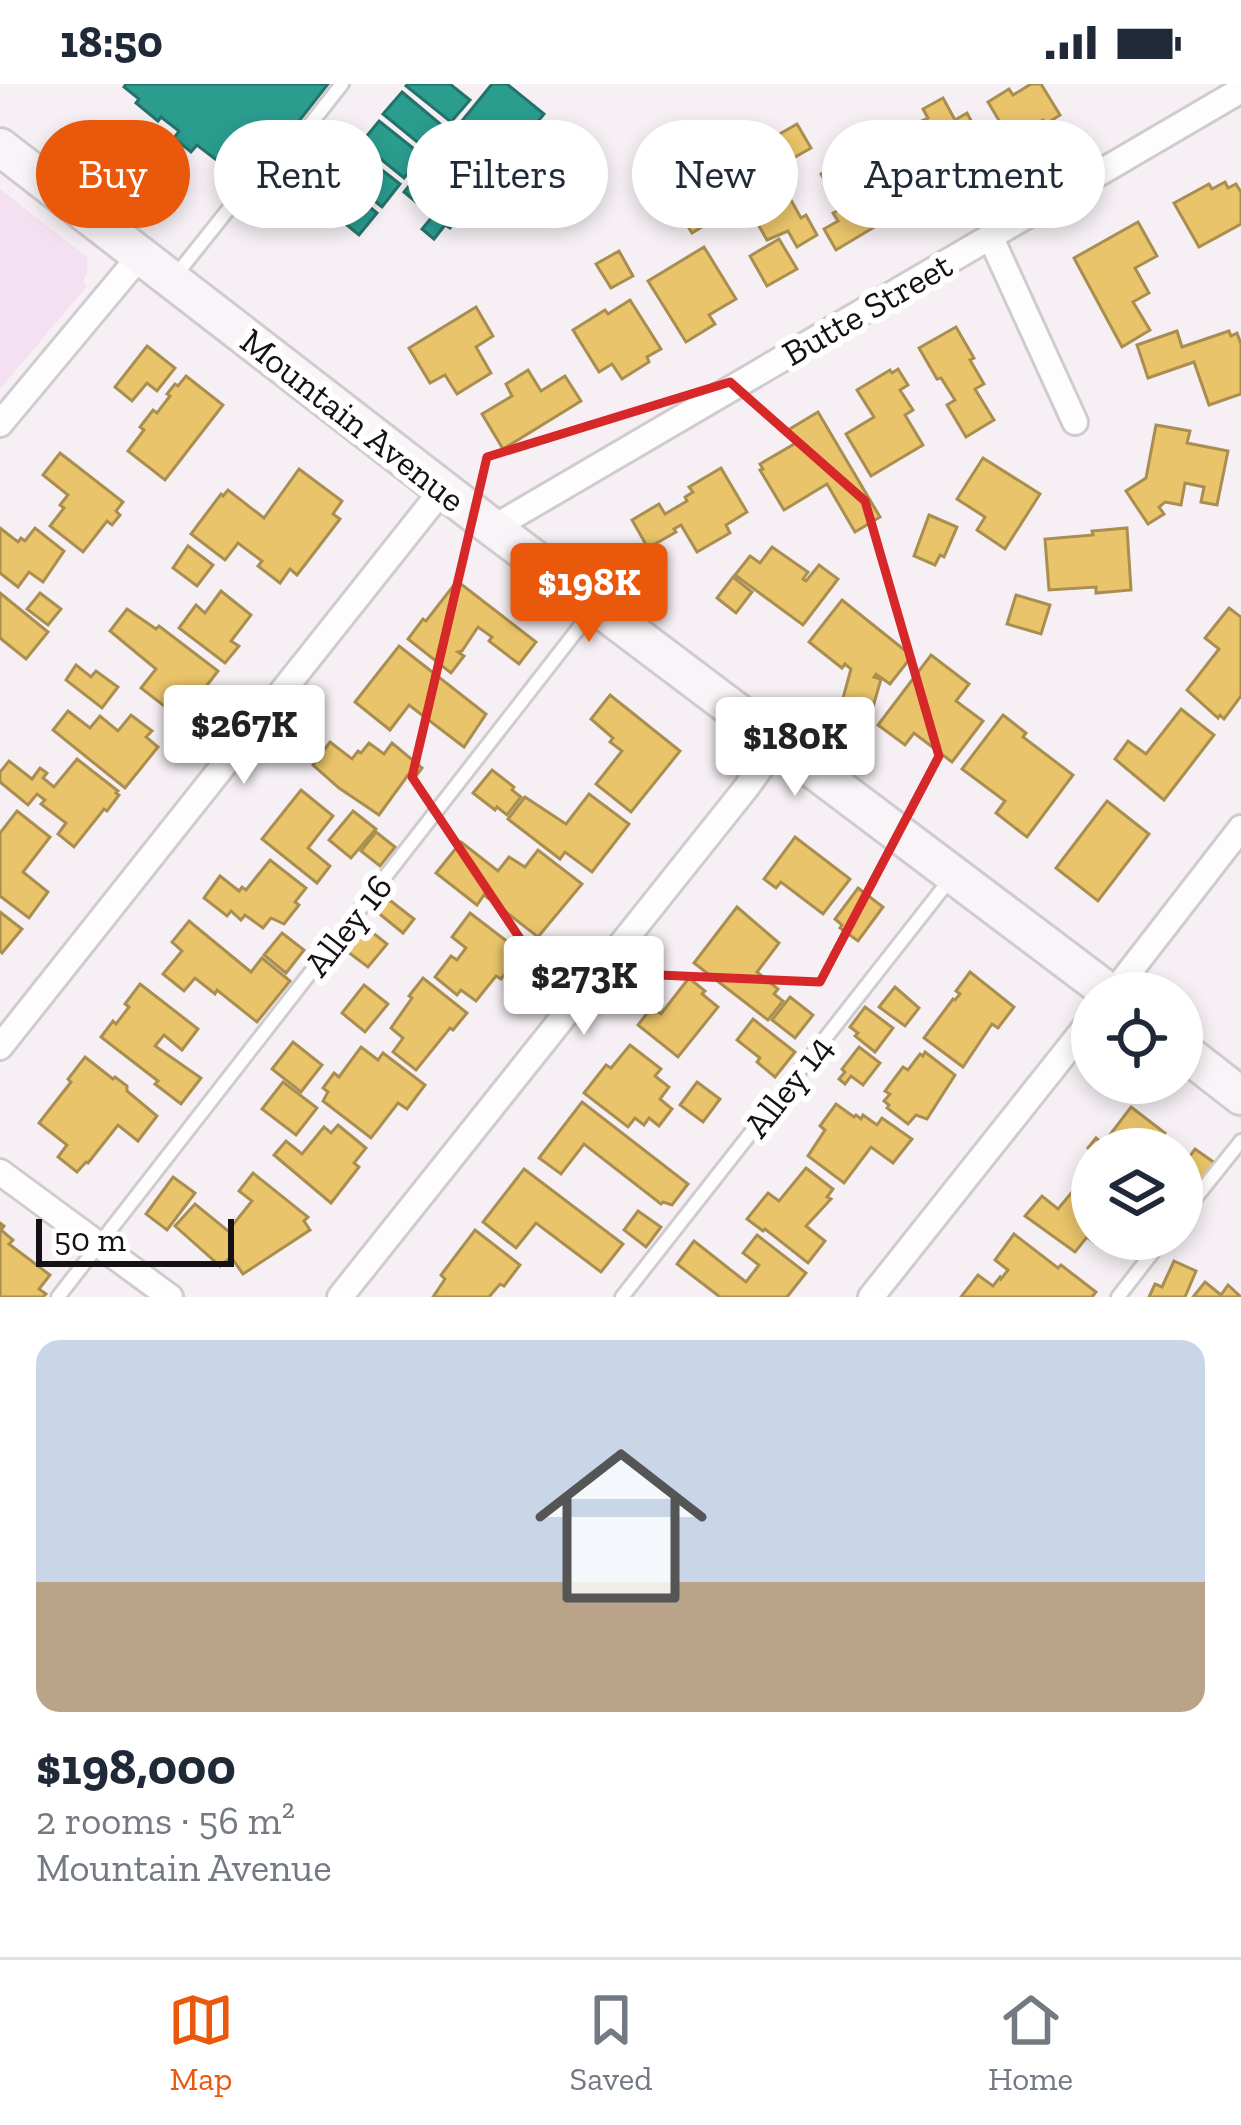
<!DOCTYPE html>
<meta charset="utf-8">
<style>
:root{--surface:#fff;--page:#f6f6f7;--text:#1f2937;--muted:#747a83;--line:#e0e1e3;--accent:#ea580c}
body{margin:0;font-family:"Zilla Slab",serif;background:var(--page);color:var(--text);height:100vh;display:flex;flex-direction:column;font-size:45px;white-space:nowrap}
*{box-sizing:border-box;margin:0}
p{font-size:39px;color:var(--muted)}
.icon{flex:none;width:66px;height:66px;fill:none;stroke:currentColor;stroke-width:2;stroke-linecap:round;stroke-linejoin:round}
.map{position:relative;height:1213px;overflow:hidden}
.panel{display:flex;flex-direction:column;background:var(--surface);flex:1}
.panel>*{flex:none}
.top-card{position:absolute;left:36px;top:36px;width:1170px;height:108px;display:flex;gap:24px}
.fabs{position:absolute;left:1071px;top:888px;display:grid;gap:24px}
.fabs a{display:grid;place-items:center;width:132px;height:132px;border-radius:50%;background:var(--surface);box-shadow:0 6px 18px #0003;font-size:60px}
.scale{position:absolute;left:36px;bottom:30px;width:198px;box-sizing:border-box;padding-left:12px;border:6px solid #151114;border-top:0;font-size:33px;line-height:42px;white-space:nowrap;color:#151114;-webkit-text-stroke:9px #fff;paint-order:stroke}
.price{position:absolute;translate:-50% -102px;padding:0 27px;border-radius:12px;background:#fff;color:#222;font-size:39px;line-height:78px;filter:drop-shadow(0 3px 6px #0008)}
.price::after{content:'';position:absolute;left:50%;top:72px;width:36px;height:27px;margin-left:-18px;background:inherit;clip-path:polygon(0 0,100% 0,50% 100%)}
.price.on{background:var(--accent);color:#fff}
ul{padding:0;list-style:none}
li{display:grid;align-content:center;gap:24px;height:636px;padding:0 36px}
li span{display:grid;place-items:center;height:372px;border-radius:24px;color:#555}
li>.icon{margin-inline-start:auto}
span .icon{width:216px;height:216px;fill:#fffc;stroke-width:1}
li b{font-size:51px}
.tag{padding:0 42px;border-radius:54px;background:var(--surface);box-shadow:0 6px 18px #0003;font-size:42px;line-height:108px}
.tag.on{background:var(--accent);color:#fff}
.status{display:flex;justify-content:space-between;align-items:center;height:84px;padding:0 60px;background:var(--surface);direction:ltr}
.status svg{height:33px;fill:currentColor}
.dock{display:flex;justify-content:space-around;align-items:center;height:168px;border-top:3px solid var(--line);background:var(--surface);font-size:33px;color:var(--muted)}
.dock a{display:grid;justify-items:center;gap:6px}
.dock .on{color:var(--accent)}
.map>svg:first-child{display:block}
</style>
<div class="status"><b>18:50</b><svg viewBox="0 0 49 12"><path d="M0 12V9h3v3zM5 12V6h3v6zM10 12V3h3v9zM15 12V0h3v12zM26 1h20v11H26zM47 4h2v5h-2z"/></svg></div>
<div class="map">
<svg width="1241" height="1213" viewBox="0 0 1241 1213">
<rect width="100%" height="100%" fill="#f6f0f5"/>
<!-- green -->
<path fill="#f3e0f0" d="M0 105 87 173V189L83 198 87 202 0 305Z"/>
<!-- homes -->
<g fill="#e9c46a" stroke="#a98e50" stroke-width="3">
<path d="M1031 0H1041L1060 31 1046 40 1043 36 1036 41 1038 44 1013 60 988 18 1009 5 1013 11Z"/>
<path d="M943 14 955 36 967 29 981 55 970 61 977 73 960 86 963 91 922 115 895 67 922 52 915 40 928 34 923 25Z"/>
<path d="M797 40 811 64 783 80 769 56Z"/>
<path d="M880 69 909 119 878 134 881 139 836 166 824 145 838 137 833 129 841 125 821 90 855 70 861 81Z"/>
<path d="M773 84 801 134 806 131 817 151 797 163 788 147 767 156 752 130 741 136 729 114 746 104 744 100Z"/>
<path d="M1225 98 1228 104 1236 100 1241 108V140L1199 163 1174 119 1209 100 1212 105Z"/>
<path d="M694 101 715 135 692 149 671 115Z"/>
<path d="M1138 138 1157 172 1135 184 1149 209 1133 218 1150 246 1122 263 1074 174Z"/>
<path d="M779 155 797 185 767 202 750 172Z"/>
<path d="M704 163 736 215 709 231 715 240 686 258 648 197Z"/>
<path d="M619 167 633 192 611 204 596 180Z"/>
<path d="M630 216 661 265 647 273 649 278 622 295 612 280 599 288 573 246 605 226 608 230Z"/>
<path d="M476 223 493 252 476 263 491 289 457 310 445 291 430 299 409 264Z"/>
<path d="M956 243 974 274 970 276 984 300 975 305 994 336 966 353 947 321 955 316 941 294 937 295 919 264Z"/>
<path d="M1177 247 1182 263 1229 247 1231 252 1237 249 1241 260V310L1209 321 1194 278 1148 294 1137 261Z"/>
<path d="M147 262 175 284 157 307 147 299 132 317 115 303Z"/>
<path d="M898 285 908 301 900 306 913 326 905 331 923 361 871 392 846 350 874 333 857 306 890 286 892 289Z"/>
<path d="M528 286 541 307 565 292 581 317 503 365 482 330 512 312 506 300Z"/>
<path d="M186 292 223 321 165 396 128 367 144 346 140 343 153 326 157 329 170 312 167 310 175 300 178 302Z"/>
<path d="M818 328 880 433 855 448 827 400 784 426 760 386 763 385 760 380 796 359 788 346Z"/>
<path d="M1156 341 1190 347 1187 359 1228 367 1217 421 1201 418 1204 403 1185 399 1181 421 1165 418 1159 423 1164 430 1148 440 1126 407 1146 394Z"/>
<path d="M60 369 123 418 116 427 120 431 112 441 107 437 83 468 50 442 64 424 60 421 68 411 43 391Z"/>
<path d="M983 374 1040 410 1005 465 977 446 985 433 957 415Z"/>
<path d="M721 384 747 428 726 441 730 449 697 468 681 441 674 445 676 448 648 464 632 436 659 420 665 430 687 417 685 413 693 408 689 403Z"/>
<path d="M299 385 342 417 333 430 340 435 297 491 290 485 280 499 258 482 262 477 238 459 225 476 191 450 221 410 223 412 228 406 264 434Z"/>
<path d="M929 431 957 443 944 473 940 471 935 481 914 472Z"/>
<path d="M0 444 18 458 21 454 25 457 35 444 64 467 43 498 29 488 18 503 0 489Z"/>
<path d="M1127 444 1131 506 1096 509V503L1049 506 1045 455 1093 451 1092 447Z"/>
<path d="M188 462 213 481 197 502 173 484Z"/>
<path d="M772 463 808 488 803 495 806 497 819 481 838 495 803 541 735 491 750 472 760 479Z"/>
<path d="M733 493 752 508 736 529 717 514Z"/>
<path d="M457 497 536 558 519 580 489 557 492 553 478 543 462 567 458 568 464 572 451 589 408 555 423 535 426 537Z"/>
<path d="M221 507 251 531 231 557 239 562 225 579 179 544 196 521 205 529Z"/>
<path d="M0 509 48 548 26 575 0 554Z"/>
<path d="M40 509 61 525 48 541 27 525Z"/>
<path d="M1016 511 1050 521 1041 550 1007 540Z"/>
<path d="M842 516 912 572 890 600 876 590 874 593 881 595 873 623 843 614 851 585 845 580 842 584 809 558Z"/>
<path d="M1229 524 1241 533V612L1224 635 1220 631 1218 634 1187 606 1219 565 1205 554Z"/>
<path d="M127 525 156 545 159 542 218 587 181 635 141 604 156 585 110 547Z"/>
<path d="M399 562 486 630 464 663 409 621 390 646 355 618Z"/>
<path d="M931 571 969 600 956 617 983 637 952 678 914 649 905 661 878 641Z"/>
<path d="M76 581 91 593 96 587 118 603 102 624 66 596Z"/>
<path d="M610 611 680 667 631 728 596 700 622 667 610 658 613 654 591 635Z"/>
<path d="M1181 625 1214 651 1164 716 1115 675 1128 657 1146 670Z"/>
<path d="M68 627 90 644 100 632 118 647 131 631 152 647 146 653 158 663 125 704 53 646Z"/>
<path d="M1003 631 1026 649 1023 653 1073 691 1027 753 996 729 1005 717 962 685Z"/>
<path d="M330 658 352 675 358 667 361 669 369 659 384 670 392 659 422 684 414 695 408 691 379 731 339 704 313 681Z"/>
<path d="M77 675 118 707 116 709 119 711 107 727 104 725 74 763 58 750 66 739 41 720 45 716 37 710 28 721 0 698V688L9 677 32 695 40 684 47 689 43 694 54 703Z"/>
<path d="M492 686 514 703 512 706 521 713 507 731 497 723 495 726 473 709Z"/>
<path d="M301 706 333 732 308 764 330 782 317 799 262 755Z"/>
<path d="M589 710 629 740 592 788 565 768 560 775 508 735 525 713 566 740Z"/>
<path d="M1107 717 1149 750 1098 817 1056 784Z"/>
<path d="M17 727 50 753 23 788 48 808 29 834 0 812V749Z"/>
<path d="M353 727 376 745 351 774 329 756Z"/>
<path d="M376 748 395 763 380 782 361 767Z"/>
<path d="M795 753 850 795 823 830 781 798 776 804 764 795Z"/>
<path d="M461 758 498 787 509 773 525 783 538 766 582 800 538 853 484 811 477 821 436 789Z"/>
<path d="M270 776 306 804 295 818 299 821 284 840 271 834 263 844 245 831 241 836 231 827 227 832 204 814 220 792 239 807 242 803 246 806Z"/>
<path d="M858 804 883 823 858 857 840 844 842 841 835 835Z"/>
<path d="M387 814 414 835 403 849 376 827Z"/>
<path d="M737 823 779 859 757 888 778 905 774 910 783 917 768 936 694 879Z"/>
<path d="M0 828 22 845 2 869 0 867Z"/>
<path d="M470 829 526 872 509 895 504 891 501 895 496 892 476 917 461 906 457 911 435 893 451 872 457 876 466 864 452 853Z"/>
<path d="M189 837 251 888 262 874 290 897 257 938 217 906 215 910 195 894 184 907 163 890 182 867 172 858Z"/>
<path d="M363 841 387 860 368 883 344 865Z"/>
<path d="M282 849 304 866 286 889 264 871Z"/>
<path d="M970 888 1014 923 998 944 992 940 963 983 924 954 953 915 955 916 960 910 956 907Z"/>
<path d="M423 894 467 929 453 946 450 944 416 986 393 968 403 954 391 944 412 914 409 912Z"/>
<path d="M689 894 705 907 702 910 718 923 678 973 638 941 652 923 661 930Z"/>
<path d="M140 900 198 945 182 966 164 951 155 962 201 994 181 1020 155 1000 158 997 101 953 113 937 116 940 129 923 125 920Z"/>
<path d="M364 901 388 920 365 948 342 929Z"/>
<path d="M895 903 919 924 905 942 879 923Z"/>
<path d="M790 913 813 931 795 954 772 936Z"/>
<path d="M865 923 893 944 875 968 855 952 858 949 850 943Z"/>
<path d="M753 935 795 968 775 993 757 978 760 974 737 956Z"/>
<path d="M293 958 322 981 301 1008 272 985Z"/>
<path d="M630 961 661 985 655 992 669 1003 660 1015 672 1025 659 1042 649 1034 644 1041 635 1034 628 1043 584 1009 606 981 611 984Z"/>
<path d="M361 963 378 976 383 969 425 1001 407 1025 398 1019 371 1054 323 1017 328 1008 323 1004 334 989 339 993Z"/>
<path d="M859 963 880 979 863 1001 851 992 845 1000 839 995 845 988 842 985Z"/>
<path d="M925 968 955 991 927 1035 916 1031 908 1040 887 1024 889 1021 884 1017 890 1010 885 1007 903 983 908 986 920 970 923 972Z"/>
<path d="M85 973 113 995 115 993 127 1002V1007L157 1032 138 1057 118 1041 88 1079 86 1078 77 1088 58 1073 67 1061 39 1039 71 998 68 995Z"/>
<path d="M283 998 317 1024 296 1051 262 1025Z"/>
<path d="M697 998 720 1015 703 1038 680 1021Z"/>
<path d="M582 1018 688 1100 672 1121 663 1118 661 1120 584 1060 561 1090 539 1074Z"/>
<path d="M836 1020 854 1033 856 1031 861 1035 863 1031 877 1041 882 1034 912 1055 893 1079 871 1063 844 1099 808 1072 825 1046 820 1042Z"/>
<path d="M1131 1023 1165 1049 1153 1065H1092V1068L1088 1064 1096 1054 1103 1060Z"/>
<path d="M338 1041 366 1064 354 1079 359 1083 331 1119 274 1071 286 1057 302 1070 324 1043 331 1049Z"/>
<path d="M1195 1065 1215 1079 1199 1100 1182 1088V1083Z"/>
<path d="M806 1084 833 1105 827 1113 831 1115 806 1142 825 1157 808 1179 765 1145 763 1147 747 1135 768 1109 779 1117Z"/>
<path d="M524 1085 623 1160 601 1188 536 1139 516 1164 483 1138Z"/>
<path d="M253 1089 308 1133 304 1137 310 1146 243 1190 231 1173 220 1182 175 1142 195 1120 228 1147 252 1117 239 1107Z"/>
<path d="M173 1093 195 1109 167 1146 146 1130Z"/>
<path d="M1083 1095 1092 1103V1155H1111L1103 1165 1087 1153 1075 1168 1025 1132 1042 1112 1058 1125Z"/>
<path d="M638 1127 661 1143 646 1163 624 1146Z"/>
<path d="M0 1139 4 1142 1 1146 13 1156 9 1160 50 1191 39 1205 46 1210 43 1213H0Z"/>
<path d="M475 1146 520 1181 504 1202 500 1200 489 1213H433L445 1195 441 1191Z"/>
<path d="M1014 1150 1058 1184 1061 1181 1096 1208 1092 1213H961L978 1191 993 1202 1000 1193 1001 1195 1008 1186 995 1176Z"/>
<path d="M757 1151 806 1189 787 1213H720L677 1180 694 1157 746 1198 759 1181 743 1169Z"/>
<path d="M1174 1177 1196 1187 1185 1213H1149L1155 1200 1162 1203Z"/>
<path d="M1205 1198 1221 1211 1228 1201 1241 1213H1193Z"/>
</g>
<!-- schools -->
<g fill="#2a9d8f" stroke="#24736a" stroke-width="3">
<path d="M126 0H328L249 101 197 61 191 68 174 54 179 47 161 33 158 37 136 19 139 15 124 3Z"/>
<path d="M408 0H450L470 16 451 38 406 2Z"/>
<path d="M492 0H507L544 30 450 144 445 141 434 155 422 145 433 132 404 108Z"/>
<path d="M402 8 445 44 427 66 383 30Z"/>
<path d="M379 37 423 72 404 94 361 59Z"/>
<path d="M355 65 400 100 382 123 337 87Z"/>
<path d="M333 93 377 129 359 151 315 115Z"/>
</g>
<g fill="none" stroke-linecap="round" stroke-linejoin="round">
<!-- lane casing -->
<g stroke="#d0cbcf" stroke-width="18">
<g id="lane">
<path d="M176 191 231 122 260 104 342 0"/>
<path d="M1182 1131 1241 1057"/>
<path d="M58 1213 592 527"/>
<path d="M622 1213 951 794"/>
<path d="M1118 1213 1163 1155"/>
</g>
</g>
<!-- street casing -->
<g stroke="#d0cbcf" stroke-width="30">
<g id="street">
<path d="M990 152 1075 338"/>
<path d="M0 340 140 172"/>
<path d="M493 444 1241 6"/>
<path d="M1113 909 1241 744"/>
<path d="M0 963 443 405"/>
<path d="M0 1088 170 1213"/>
<path d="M340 1213 746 704 779 658"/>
<path d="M871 1213 1092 935"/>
</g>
</g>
<!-- secondary casing -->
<g stroke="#d0cbcf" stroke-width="42">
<g id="secondary">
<path d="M0 63 493 444 1110 909"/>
<path d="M1182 966 1241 1012"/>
</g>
</g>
<!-- lane -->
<use href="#lane" stroke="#fefdfe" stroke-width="12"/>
<!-- street -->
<use href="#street" stroke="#fefdfe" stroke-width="24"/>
<!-- secondary -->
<use href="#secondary" stroke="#f8f4f7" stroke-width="36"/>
</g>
<!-- marked area -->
<path fill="none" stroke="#d62828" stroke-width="9" stroke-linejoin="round" d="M730 298 865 417 939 672 820 898 541 886 412 693 487 373Z"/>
<g text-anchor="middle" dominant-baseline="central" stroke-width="12" stroke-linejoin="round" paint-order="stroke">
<!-- street labels -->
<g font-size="36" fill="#151114" stroke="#fff">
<text transform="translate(867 225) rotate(-30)">Butte Street</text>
<text transform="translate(353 336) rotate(38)">Mountain Avenue</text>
<text transform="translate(348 841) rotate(-52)">Alley 16</text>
<text transform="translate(788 1002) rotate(-52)">Alley 14</text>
</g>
</g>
</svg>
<div class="fabs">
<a><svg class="icon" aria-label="locate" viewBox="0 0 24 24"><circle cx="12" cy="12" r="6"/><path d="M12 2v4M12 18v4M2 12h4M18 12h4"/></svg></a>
<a><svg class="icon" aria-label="layers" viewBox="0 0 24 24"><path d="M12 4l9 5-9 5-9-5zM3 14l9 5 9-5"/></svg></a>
</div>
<div class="scale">50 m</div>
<b class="price on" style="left:589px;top:561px">$198K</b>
<b class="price" style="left:244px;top:703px">$267K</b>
<b class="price" style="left:795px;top:715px">$180K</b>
<b class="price" style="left:584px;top:954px">$273K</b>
<div class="top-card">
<a class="tag on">Buy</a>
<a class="tag">Rent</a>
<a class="tag">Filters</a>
<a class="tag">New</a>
<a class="tag">Apartment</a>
</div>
</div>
<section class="panel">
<ul>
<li><span style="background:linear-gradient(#c9d6e8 65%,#b9a48a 0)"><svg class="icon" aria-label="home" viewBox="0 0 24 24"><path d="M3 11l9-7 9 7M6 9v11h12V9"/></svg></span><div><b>$198,000</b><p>2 rooms · 56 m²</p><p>Mountain Avenue</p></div></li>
</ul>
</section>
<nav class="dock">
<a class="on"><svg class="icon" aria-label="map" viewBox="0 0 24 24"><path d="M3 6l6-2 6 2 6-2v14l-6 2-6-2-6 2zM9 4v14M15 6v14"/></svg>Map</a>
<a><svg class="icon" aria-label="saved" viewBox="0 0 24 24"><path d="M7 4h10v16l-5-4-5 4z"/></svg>Saved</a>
<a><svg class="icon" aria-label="home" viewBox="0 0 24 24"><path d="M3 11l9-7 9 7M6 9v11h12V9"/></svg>Home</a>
</nav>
